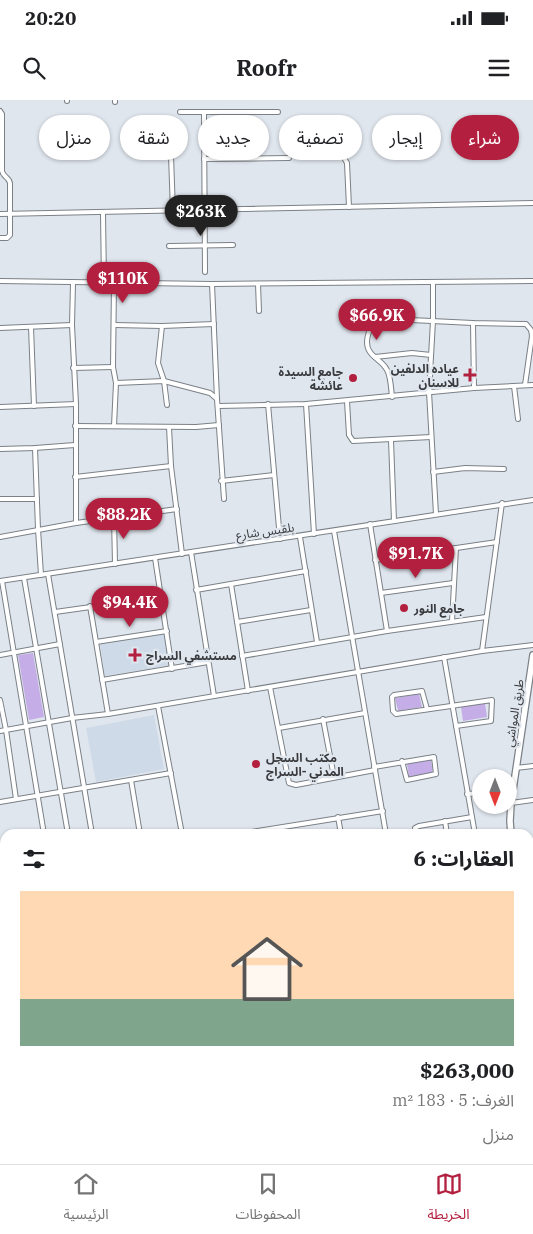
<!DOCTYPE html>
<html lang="ar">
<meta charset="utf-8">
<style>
:root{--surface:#fff;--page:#f6f6f6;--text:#202124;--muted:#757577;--line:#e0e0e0;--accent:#b3203f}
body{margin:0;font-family:"IBM Plex Serif","Noto Sans Arabic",serif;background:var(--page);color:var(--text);direction:rtl;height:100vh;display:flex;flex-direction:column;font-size:19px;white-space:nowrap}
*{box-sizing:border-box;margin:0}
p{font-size:16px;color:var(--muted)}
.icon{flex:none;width:28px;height:28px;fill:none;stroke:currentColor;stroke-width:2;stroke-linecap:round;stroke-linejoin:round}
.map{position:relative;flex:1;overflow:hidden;direction:ltr}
.panel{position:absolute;left:0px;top:729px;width:534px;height:336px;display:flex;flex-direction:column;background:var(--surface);border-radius:15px 15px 0 0;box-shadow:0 1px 4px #0004;direction:rtl}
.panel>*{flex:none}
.banner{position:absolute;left:15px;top:15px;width:504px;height:45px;direction:rtl;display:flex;gap:10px}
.needle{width:32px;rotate:180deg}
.buttons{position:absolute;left:472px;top:669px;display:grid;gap:10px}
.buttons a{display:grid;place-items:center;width:45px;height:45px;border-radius:50%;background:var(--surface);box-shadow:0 1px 4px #0004;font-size:25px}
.price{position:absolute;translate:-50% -42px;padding:0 11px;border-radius:18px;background:var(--accent);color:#fff;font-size:16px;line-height:32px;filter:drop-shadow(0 1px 2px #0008)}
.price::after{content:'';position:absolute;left:50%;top:30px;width:15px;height:11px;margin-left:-8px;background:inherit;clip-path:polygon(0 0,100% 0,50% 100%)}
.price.current{background:#222;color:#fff}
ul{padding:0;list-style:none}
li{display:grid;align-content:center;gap:10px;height:265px;padding:0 20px}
li span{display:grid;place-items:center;height:155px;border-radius:0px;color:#555}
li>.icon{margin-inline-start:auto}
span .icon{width:90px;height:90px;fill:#fffc;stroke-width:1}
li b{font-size:21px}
h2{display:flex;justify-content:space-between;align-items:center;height:60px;padding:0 20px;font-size:21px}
.tag{padding:0 18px;border-radius:22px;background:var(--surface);box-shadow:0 1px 4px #0004;font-size:18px;line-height:45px}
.tag.current{background:var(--accent);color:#fff}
.status{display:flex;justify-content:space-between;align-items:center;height:35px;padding:0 25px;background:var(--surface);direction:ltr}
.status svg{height:14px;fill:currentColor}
header{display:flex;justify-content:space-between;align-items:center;height:65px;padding:0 20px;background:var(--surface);font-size:22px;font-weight:800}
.menu{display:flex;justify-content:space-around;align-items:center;height:70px;border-top:1px solid var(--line);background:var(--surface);font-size:14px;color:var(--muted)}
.menu a{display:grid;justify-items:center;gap:2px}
.menu .current{color:var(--accent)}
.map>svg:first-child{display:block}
</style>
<div class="status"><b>20:20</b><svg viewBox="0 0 49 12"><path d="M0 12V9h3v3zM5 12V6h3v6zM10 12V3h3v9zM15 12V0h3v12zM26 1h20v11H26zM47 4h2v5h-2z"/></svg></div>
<header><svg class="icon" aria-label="menu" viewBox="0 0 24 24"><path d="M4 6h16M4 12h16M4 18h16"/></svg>Roofr<svg class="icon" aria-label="search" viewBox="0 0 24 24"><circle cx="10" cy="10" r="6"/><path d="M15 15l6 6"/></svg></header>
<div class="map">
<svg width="533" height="1064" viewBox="0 0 533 1064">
<rect width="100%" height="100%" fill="#e0e6ee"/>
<!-- built -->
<g fill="#cfdae8">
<path d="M165 534 170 565 105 576 100 544Z"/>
<path d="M154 615 164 669 96 682 86 628Z"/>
</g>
<!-- green -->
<g fill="#c5aee8">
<path d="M33 553 44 617 29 620 18 555Z"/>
<path d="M419 594 422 607 398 611 395 598Z"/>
<path d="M485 603 487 617 463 621 461 607Z"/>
<path d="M431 660 433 673 409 677 407 664Z"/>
</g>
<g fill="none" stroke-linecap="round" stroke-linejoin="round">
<!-- street casing -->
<g stroke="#7b8187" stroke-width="6">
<g id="street">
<path d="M67 1V0"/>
<path d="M115 2V0"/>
<path d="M0 11 2 14V71C3 77 9 77 10 83V135L7 138H0"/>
<path d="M180 12H204"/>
<path d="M170 27 173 112"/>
<path d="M338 34 339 49 347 63 349 107"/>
<path d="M204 59 289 58"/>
<path d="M103 113 104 183"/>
<path d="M0 114 533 103"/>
<path d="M169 146 233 145"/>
<path d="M205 172 204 12H278"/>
<path d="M0 181 212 184 533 181"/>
<path d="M433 182V221L429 292 436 414"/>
<path d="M73 183 72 225 76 304V423"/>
<path d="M114 183 113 267 116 283 114 326"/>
<path d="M212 184 217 299 224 399"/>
<path d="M258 184 259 211"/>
<path d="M473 223 474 288"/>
<path d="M114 225 162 226 214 224"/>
<path d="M162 226 158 263 164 281 167 305"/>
<path d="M31 227 34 306"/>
<path d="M0 228 72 225"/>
<path d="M375 257 412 253 431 255"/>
<path d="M73 268 113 267"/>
<path d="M116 283 164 281 210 293 217 299"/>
<path d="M514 286 518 319"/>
<path d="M392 297C391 289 391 277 387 270 383 262 375 259 370 252 364 244 368 229 375 223 380 219 385 219 390 219L473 223 526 224 531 230 532 236 525 285"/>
<path d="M347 301 349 335 353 341 431 337"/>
<path d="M268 304 280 439"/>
<path d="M306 304 314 434"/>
<path d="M218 306 306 304 474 288 533 285"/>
<path d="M0 307 76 304"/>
<path d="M75 326 196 327 219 325"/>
<path d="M169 327 171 366 182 454"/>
<path d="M391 340 394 421"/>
<path d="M35 348 38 429 41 475"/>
<path d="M0 349 35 348 75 345"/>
<path d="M433 372 465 368 504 369"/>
<path d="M75 377 171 366"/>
<path d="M221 381 274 375"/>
<path d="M0 399H37"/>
<path d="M114 417 115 464"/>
<path d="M370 424 387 531"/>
<path d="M334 431 386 734"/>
<path d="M0 437 76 423 177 409"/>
<path d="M300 437 317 542"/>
<path d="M191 452 214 596"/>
<path d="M155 458 172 569"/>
<path d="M375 460 497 442"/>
<path d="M48 474 92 734"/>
<path d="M24 478 68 734"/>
<path d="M0 481 533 400"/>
<path d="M2 481 44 734"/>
<path d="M231 484 248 591"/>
<path d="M196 490 306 471"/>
<path d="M381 493 453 483"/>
<path d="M90 506 108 614"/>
<path d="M55 512 162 497"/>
<path d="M452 521 456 448"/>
<path d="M237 522 311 510"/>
<path d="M96 542 167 531"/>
<path d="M482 551 502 403"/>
<path d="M0 555 60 544"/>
<path d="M242 556 387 531 486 517"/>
<path d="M444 557 475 734"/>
<path d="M102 580 208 562"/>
<path d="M270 587 289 683 296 685 375 670"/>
<path d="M0 600 6 630 16 699"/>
<path d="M158 606 182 734"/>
<path d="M427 609 422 591 394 595 392 597 393 611 396 614 492 600 491 621 456 626"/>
<path d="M323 619 334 677"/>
<path d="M279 628 365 613"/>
<path d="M0 631 72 618 108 614 482 551 533 545"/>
<path d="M374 667 434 657 436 674 407 680 402 661"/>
<path d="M516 668 533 666"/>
<path d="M131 680 140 734"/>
<path d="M467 694 481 693"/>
<path d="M0 702 171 673"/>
<path d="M511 703 533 700"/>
<path d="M338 717 341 734"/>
<path d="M445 721 447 734"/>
<path d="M239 734 383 711"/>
<path d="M415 734V728L419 726 472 717"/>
<path d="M529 745H533"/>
<path d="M0 778 5 777"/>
<path d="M0 853 5 852"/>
<path d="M529 870 533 884"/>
<path d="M0 886 5 885"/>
<path d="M529 910 533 908"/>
<path d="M0 967 5 966"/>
<path d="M197 1060 198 1064"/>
<path d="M306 1060 308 1064"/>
<path d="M373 1060 374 1064"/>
<path d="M469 1060 470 1064"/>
</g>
</g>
<!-- secondary casing -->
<g stroke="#7b8187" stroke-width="8">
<g id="secondary">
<path d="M529 783 533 782"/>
<path d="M529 791 533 790"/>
<path d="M0 932 5 931"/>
</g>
</g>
<!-- primary casing -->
<g stroke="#7b8187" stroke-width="8">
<g id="primary">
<path d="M511 734 510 721 511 703 533 555"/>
<path d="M529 763 533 766"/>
<path d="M529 770 533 775"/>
</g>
</g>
<!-- highway casing -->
<g stroke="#7b8187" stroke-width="9">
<g id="highway">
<path d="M0 946 5 945"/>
<path d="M0 955 5 953"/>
<path d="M529 996 533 999"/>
<path d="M529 1007 533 1010"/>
</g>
</g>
<!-- street -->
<use href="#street" stroke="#fff" stroke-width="4"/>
<!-- secondary -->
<use href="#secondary" stroke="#fff" stroke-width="5"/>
<!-- primary -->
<use href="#primary" stroke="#fff" stroke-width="5.5"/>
<!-- highway -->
<use href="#highway" stroke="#fff" stroke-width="6"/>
</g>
<!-- markers -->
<g fill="#b3203f" stroke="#e0e6ee" stroke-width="2">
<path d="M467.5 267.5h5v5h5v5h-5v5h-5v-5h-5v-5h5z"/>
<circle cx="353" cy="278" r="5"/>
<circle cx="404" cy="508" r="5"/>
<path d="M132.5 547.5h5v5h5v5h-5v5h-5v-5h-5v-5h5z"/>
<circle cx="256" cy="664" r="5"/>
</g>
<g text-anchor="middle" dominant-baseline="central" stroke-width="4.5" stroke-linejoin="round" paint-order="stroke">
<!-- poi labels -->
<g font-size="12" font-weight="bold" fill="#383a3d" stroke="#e0e6ee" text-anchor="start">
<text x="459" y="268" text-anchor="end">عياده الدلفين<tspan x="459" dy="14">للاسنان</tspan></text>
<text x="343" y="271" text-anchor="end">جامع السيدة<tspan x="343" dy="14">عائشة</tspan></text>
<text x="414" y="508">جامع النور</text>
<text x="146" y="555">مستشفي السراج</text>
<text x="266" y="657">مكتب السجل<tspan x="266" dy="14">المدني -السراج</tspan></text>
</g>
<!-- street labels -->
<g font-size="12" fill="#383a3d" stroke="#e0e6ee">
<text transform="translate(265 431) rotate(-8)">بلقيس شارع</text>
<text transform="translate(514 613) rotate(-81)">طريق المواشي</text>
</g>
</g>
</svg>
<div class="buttons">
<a><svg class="needle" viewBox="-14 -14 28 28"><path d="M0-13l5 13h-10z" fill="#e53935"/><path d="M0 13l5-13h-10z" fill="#757577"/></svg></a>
</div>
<b class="price current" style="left:201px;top:137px">$263K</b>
<b class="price" style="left:123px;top:204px">$110K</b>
<b class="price" style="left:377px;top:241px">$66.9K</b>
<b class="price" style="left:124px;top:440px">$88.2K</b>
<b class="price" style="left:416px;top:479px">$91.7K</b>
<b class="price" style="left:130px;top:528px">$94.4K</b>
<div class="banner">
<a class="tag current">شراء</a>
<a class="tag">إيجار</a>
<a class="tag">تصفية</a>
<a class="tag">جديد</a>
<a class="tag">شقة</a>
<a class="tag">منزل</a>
</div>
<section class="panel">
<h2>العقارات: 6<svg class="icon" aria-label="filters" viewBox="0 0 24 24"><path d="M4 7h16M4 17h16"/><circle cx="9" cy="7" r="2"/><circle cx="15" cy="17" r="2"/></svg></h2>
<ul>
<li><span style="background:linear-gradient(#ffd9b3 70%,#7fa58c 0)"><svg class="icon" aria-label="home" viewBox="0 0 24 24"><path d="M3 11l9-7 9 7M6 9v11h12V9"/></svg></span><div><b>$263,000</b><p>الغرف: 5 · 183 m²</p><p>منزل</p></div></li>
</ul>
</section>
</div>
<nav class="menu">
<a class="current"><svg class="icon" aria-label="map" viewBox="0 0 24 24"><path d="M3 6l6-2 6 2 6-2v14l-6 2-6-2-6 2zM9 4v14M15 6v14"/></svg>الخريطة</a>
<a><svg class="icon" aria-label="saved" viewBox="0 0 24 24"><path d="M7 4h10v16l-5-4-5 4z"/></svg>المحفوظات</a>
<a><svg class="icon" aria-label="home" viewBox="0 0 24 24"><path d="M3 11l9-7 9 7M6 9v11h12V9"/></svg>الرئيسية</a>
</nav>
